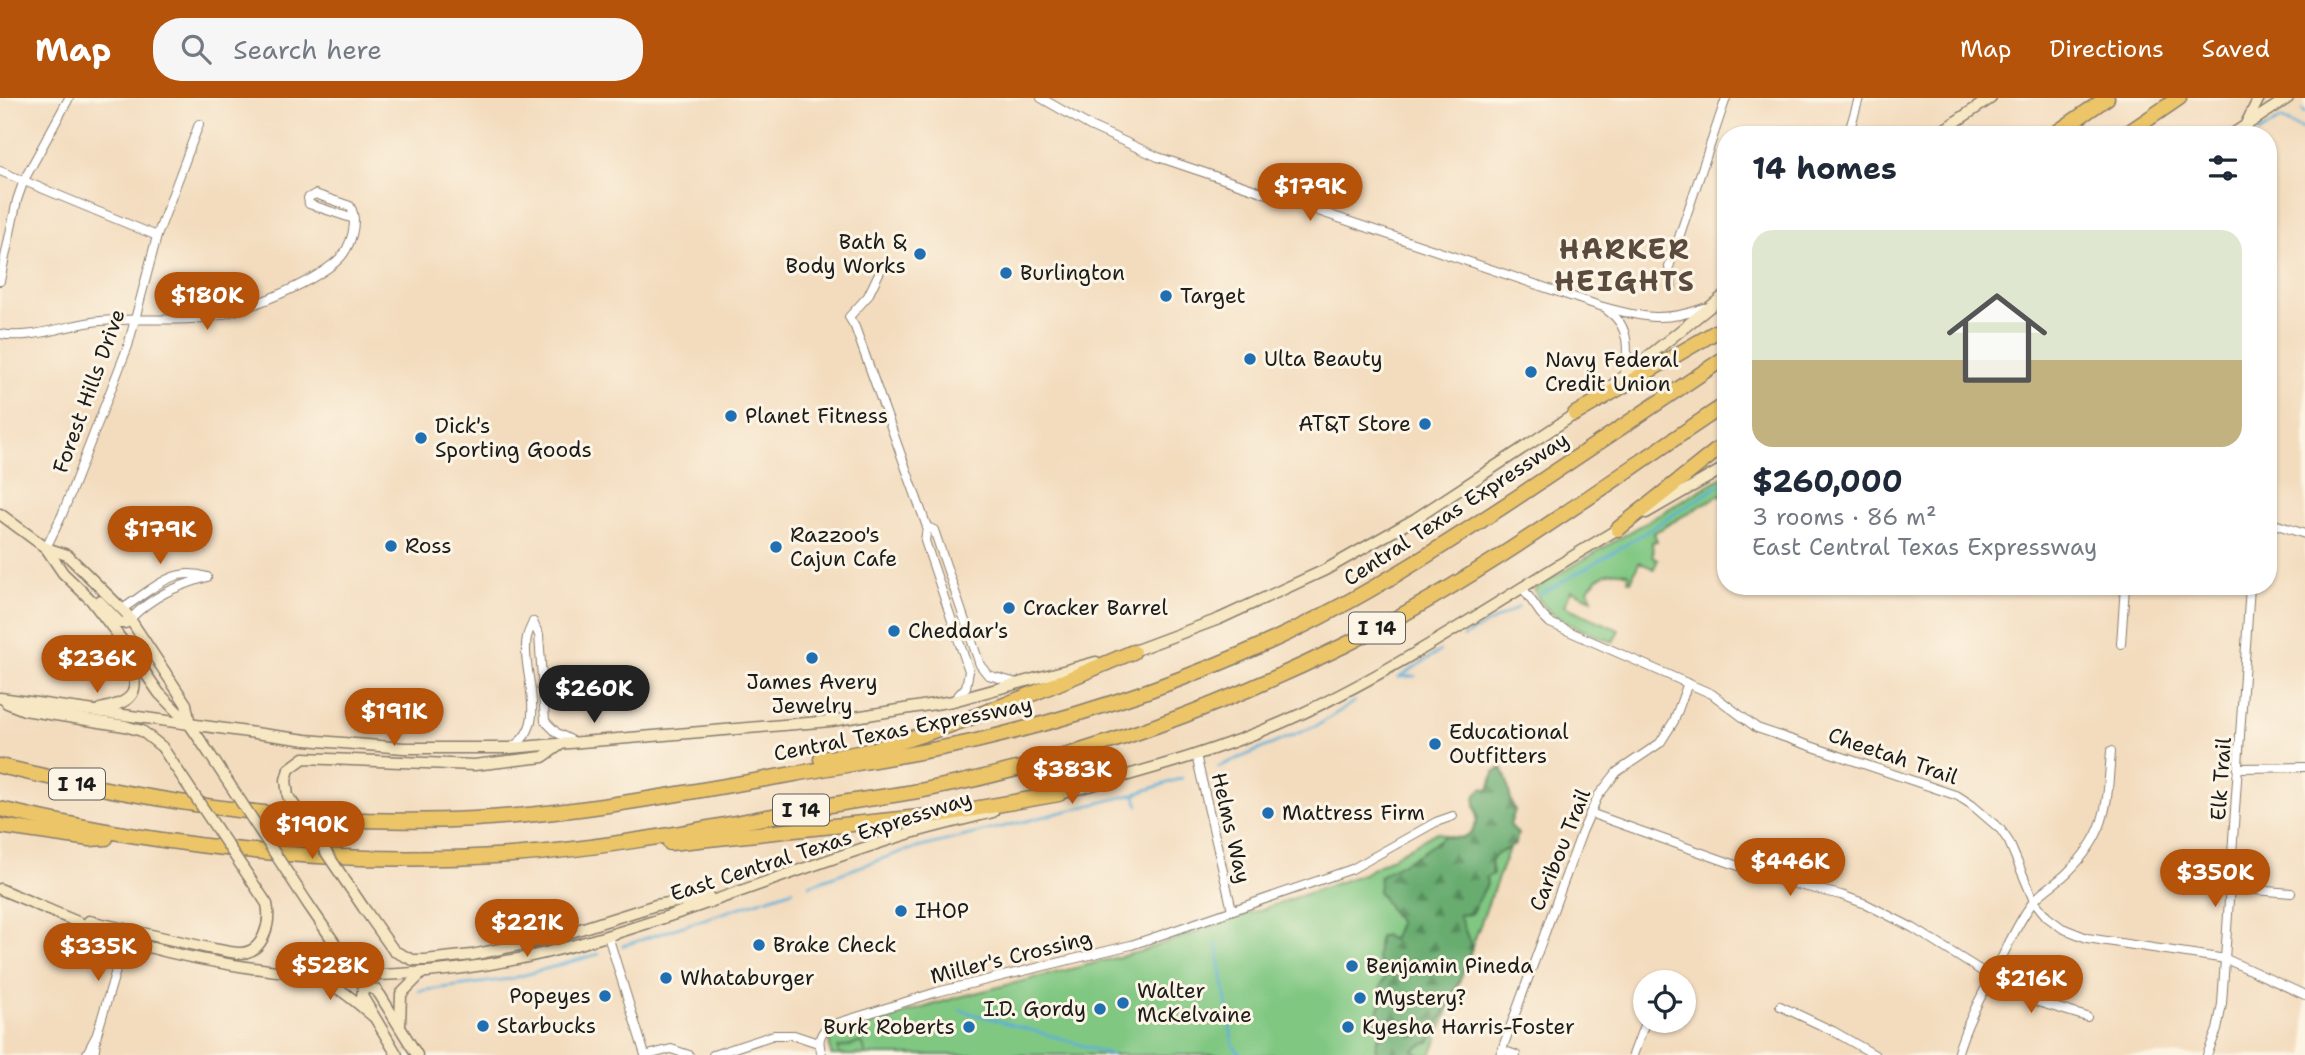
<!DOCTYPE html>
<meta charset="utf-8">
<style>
:root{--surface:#fff;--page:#f6f6f7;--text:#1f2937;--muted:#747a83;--line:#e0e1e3;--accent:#b45309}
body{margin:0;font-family:"Shantell Sans",sans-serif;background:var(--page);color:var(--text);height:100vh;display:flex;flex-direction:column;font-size:26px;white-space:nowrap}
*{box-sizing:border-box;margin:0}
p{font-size:23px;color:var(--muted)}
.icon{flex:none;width:38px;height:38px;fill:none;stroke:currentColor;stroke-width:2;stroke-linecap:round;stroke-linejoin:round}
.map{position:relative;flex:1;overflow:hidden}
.details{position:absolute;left:1717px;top:28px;width:560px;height:469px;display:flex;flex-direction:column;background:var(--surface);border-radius:28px;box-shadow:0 2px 5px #0004}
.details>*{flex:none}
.fabs{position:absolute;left:1633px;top:872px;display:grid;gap:14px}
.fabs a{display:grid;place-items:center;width:63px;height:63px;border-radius:50%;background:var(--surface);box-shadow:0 2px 5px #0004;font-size:35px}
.price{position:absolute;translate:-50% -60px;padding:0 16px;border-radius:24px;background:var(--accent);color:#fff;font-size:23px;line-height:46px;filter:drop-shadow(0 2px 4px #0008)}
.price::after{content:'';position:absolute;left:50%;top:42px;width:21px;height:16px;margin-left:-10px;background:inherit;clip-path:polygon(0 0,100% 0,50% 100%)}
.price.current{background:#222;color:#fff}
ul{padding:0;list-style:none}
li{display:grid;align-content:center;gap:14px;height:371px;padding:0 35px}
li+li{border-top:2px solid var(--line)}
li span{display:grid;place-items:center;height:217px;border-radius:21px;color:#555}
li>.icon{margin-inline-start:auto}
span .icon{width:126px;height:126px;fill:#fffc;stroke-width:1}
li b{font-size:30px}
h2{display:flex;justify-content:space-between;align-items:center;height:84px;padding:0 35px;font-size:30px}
header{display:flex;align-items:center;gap:42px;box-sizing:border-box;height:98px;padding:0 35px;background:var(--accent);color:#fff}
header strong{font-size:33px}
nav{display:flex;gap:38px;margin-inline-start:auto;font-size:24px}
.search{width:490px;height:63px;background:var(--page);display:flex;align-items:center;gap:18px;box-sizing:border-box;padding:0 24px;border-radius:28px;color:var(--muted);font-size:26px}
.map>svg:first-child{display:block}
</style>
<header>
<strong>Map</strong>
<div class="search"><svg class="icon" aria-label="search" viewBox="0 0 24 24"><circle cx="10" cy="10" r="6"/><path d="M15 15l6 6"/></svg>Search here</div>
<nav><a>Map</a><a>Directions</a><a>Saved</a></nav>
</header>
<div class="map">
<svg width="2305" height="957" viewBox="0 0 2305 957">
<defs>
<pattern id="forest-firs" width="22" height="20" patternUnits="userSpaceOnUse" patternTransform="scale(1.75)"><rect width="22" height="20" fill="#68ac70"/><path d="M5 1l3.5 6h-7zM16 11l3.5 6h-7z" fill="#558b5b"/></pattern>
<pattern id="garden-dots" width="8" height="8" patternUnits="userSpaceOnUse" patternTransform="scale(1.75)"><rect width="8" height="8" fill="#80c782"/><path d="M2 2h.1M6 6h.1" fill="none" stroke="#6eaa70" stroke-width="1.8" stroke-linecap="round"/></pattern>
</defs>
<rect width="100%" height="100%" fill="#fcf5e5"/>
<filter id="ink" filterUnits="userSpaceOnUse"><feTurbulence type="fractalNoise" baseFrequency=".0143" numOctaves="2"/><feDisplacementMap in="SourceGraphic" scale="14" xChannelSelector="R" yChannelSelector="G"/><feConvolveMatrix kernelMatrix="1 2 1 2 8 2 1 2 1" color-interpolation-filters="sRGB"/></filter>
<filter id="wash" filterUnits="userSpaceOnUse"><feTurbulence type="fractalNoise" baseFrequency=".00686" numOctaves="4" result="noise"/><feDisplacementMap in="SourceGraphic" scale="28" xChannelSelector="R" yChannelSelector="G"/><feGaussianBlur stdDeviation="1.57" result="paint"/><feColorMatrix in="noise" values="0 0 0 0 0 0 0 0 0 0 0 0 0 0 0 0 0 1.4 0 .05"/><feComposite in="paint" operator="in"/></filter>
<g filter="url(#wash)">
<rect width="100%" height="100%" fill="#f3dcbe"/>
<!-- green -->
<g fill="#80c782" stroke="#4e724f" stroke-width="2">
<path d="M1724 378 1725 404 1721 396 1654 435 1657 443 1652 444 1653 459 1658 461 1654 471 1639 464 1631 483 1628 482 1629 476C1612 470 1598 477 1588 491L1592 501 1571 492 1564 508 1619 532 1613 544C1585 532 1546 523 1534 492L1539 488Z"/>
<path d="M1475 708 1514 737 1431 957H831L829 942 838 936 955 900 1139 854 1363 776 1437 734C1462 746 1483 740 1475 708Z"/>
</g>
<!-- forest -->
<path fill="url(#forest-firs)" stroke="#426446" stroke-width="2" d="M1502 670C1510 683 1507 699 1515 712L1510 727 1518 736 1515 747 1497 756 1491 763 1493 776 1486 780 1487 786 1471 816 1459 817 1472 850 1460 882 1430 943 1413 952 1419 957H1380L1375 950 1378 939 1382 937C1376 925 1376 916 1382 904 1377 888 1384 882 1391 870L1381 867 1377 861 1379 839 1384 837 1392 842 1399 825 1378 793 1380 778 1422 754 1445 738C1463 744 1474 737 1478 719 1475 707 1471 699 1482 690L1489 692 1494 674Z"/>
<!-- garden -->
<path fill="url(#garden-dots)" stroke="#4e724f" stroke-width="2" d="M862 944 866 957H840L838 950Z"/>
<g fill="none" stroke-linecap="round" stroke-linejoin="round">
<!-- stream -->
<g stroke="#5baed7" stroke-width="2.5">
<path d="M2302 12 2305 15"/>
<path d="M2259 35 2280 21 2305 32"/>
<path d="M1541 496 1617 452 1725 384"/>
<path d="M1463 539 1519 509"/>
<path d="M1401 579 1415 578"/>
<path d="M1398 580 1440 553"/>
<path d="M1218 669 1320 626 1355 603"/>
<path d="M1135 696 1138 708"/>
<path d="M809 787 901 754 1135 696 1182 680"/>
<path d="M1217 846 1233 947 1241 957"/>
<path d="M622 848 793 792"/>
<path d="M930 876 935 881"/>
<path d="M419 893 510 881 599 856"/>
<path d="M960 912 1066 942 1111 957"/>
</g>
</g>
</g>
<g filter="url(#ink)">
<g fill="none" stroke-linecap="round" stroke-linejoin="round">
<!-- minor casing -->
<g stroke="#887c6d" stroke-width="10">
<g id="minor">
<path d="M1041 0 1090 28 1158 59 1600 208C1639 219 1664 225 1704 210"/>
<path d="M1853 37 1851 27 1859 0"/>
<path d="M0 73 157 138"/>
<path d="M881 171 868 198 849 219 855 229 927 429 925 443 969 573 966 589 953 603"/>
<path d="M0 183 17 102 24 82 69 0"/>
<path d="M1672 189 1669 169 1726 0"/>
<path d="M1608 213C1631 228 1628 254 1625 278"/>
<path d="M0 236C32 242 68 226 100 223 134 219 168 224 202 220 239 216 310 187 338 162 351 150 359 123 350 108L315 96 308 100 309 106 354 121"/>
<path d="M2268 424 2305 436"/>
<path d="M927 429 934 432 980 567 988 577 1017 585"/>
<path d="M46 450 62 417 128 248 157 138 199 26"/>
<path d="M1522 489 1541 516 1550 525 1712 596 1757 630 1958 698 1972 707 2001 732 2009 744 2034 803 2047 819 2062 830 2087 840 2226 861 2305 897"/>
<path d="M122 511C150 494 171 467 207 479"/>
<path d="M130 521C154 497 175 489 207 479"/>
<path d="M533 524 539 537 545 623 557 635 573 643"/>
<path d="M2121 546 2125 488"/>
<path d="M513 648C551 626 520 573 527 539 528 534 531 529 533 524"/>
<path d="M1196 657 1232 812"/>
<path d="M2239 670 2305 669"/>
<path d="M1590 715 1778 782 1841 797 1866 806 1913 830 2004 887 2038 904 2087 919"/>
<path d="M2231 790 2291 795"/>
<path d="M608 838 645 957"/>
<path d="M1660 884 1662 878"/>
<path d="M1780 908 1833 933 1875 957"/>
<path d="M1502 952 1516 957"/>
<path d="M86 957 96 938"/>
<path d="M94 957 97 936 125 842"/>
<path d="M648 957 671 951 689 957"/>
<path d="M713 957 774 937H794L818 945"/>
<path d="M822 957C818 944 818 938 828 928L937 894 1131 847 1161 837 1352 771 1436 724 1453 718"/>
<path d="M1500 957 1582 734 1598 698 1617 674 1660 645 1674 623 1688 585"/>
<path d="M1633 957 1646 922"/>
<path d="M1957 957C1967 922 1985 891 2002 859 2011 841 2021 819 2034 803 2043 792 2057 785 2067 775 2108 735 2107 707 2111 653"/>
<path d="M2207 957 2217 932 2222 906 2250 488"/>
</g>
</g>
<!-- secondary casing -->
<g stroke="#887c6d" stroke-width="13">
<g id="secondary">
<path d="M2246 26 2259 0"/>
<path d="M1936 37 1991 0"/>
<path d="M2231 37 2288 0"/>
<path d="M1610 289 1726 196"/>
<path d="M1646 415 1726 369"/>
<path d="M0 416 46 450 67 457 126 515 186 606 190 627"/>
<path d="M46 450 63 475 91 502 128 550 159 595 190 627 209 655"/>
<path d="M99 503 120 525H125L130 521"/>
<path d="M1128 555 1219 521 1325 472 1415 421 1581 312"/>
<path d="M0 600 306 642 404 650H510L831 623 953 603 1096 564"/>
<path d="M7 605 24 612 125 628 142 633 162 649"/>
<path d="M100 611C140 603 138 592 130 556"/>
<path d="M288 698 286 682 289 671 304 660 474 667 543 659 560 647"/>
<path d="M1052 698C1136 675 1222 653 1301 616 1413 563 1516 491 1623 428"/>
<path d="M0 791C36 806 71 822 107 836 151 852 200 862 246 869 343 884 449 878 545 855 666 825 782 775 901 738 931 729 962 722 993 714"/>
<path d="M308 806 364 888 376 892 380 897 417 957"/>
<path d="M363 809 394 853 413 862H425L472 857 552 840 656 807 709 799"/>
<path d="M89 823 213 851"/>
<path d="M315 880C338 887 356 904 374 919"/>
<path d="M364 888 362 898 397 957"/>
<path d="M400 927 401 896 423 874"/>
</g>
</g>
<!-- motorway casing -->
<g stroke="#887c6d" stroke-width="17">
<g id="motorway">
<path d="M2053 37 2107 0"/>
<path d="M2125 37 2179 0"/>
<path d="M1575 316 1726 228"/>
<path d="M1618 431 1726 345"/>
<path d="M821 661C840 658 860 656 879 650 966 625 1050 589 1133 554"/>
<path d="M0 668C155 705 315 730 475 721 583 715 688 694 794 676 855 665 916 656 976 643 1077 619 1178 586 1273 542 1360 502 1439 451 1519 398 1588 352 1657 305 1726 259"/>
<path d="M0 711C167 750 339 769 511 757 615 750 718 728 820 709 856 702 893 698 929 691 1073 663 1213 612 1345 547 1479 481 1601 389 1726 306"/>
<path d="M0 728 90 741 106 740"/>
<path d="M670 745 939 717 1059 696"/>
</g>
</g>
<!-- minor -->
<use href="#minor" stroke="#fff" stroke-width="8"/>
<!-- secondary -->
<use href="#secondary" stroke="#f7e8c3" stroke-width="10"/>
<!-- motorway -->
<use href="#motorway" stroke="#ecc569" stroke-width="14"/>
<!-- secondary-bridge casing -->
<g stroke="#887c6d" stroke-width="13" stroke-linecap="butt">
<g id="secondary-bridge">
<path d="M162 649 267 806C271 824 264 854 241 855 232 855 222 852 213 851"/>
<path d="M209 655 308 806"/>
<path d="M288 698 363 809"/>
</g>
</g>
<!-- secondary-bridge -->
<use href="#secondary-bridge" stroke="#f7e8c3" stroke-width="10"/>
</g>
</g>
<!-- markers -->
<g fill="#1f6fb2" stroke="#fcf5e5" stroke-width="2.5">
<circle cx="920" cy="156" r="7"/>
<circle cx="1006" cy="175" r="7"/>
<circle cx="1166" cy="198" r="7"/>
<circle cx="1250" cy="261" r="7"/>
<circle cx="1531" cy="274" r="7"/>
<circle cx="731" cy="318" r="7"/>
<circle cx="1425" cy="326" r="7"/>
<circle cx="421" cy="340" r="7"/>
<circle cx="391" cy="448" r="7"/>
<circle cx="776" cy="449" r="7"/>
<circle cx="1009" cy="510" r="7"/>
<circle cx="894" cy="533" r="7"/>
<circle cx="812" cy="560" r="7"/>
<circle cx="1435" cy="646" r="7"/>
<circle cx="1268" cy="715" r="7"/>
<circle cx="901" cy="813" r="7"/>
<circle cx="759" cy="847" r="7"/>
<circle cx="1352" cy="868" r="7"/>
<circle cx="666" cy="880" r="7"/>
<circle cx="605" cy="898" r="7"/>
<circle cx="1360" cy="900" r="7"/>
<circle cx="1123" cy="905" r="7"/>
<circle cx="1100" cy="911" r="7"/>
<circle cx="483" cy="928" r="7"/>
<circle cx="969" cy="929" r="7"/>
<circle cx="1348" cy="929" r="7"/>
</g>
<g text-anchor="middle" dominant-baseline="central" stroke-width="6" stroke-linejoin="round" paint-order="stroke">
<!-- shield labels -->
<g fill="#fcf5e5" stroke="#5f5d58" stroke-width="2">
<rect x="1349" y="514.5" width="56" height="31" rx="5"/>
<rect x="49" y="670.5" width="56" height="31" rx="5"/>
<rect x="773" y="696.5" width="56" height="31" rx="5"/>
</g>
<g font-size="19" font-weight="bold" fill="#1c1c1c">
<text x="1377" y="530">I 14</text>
<text x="77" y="686">I 14</text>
<text x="801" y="712">I 14</text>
</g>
<!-- poi labels -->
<g font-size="21" fill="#1c1c1c" stroke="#fcf5e5" text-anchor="start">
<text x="906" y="144" text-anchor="end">Bath &amp;<tspan x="906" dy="24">Body Works</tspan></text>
<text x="1020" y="175">Burlington</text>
<text x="1180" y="198">Target</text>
<text x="1264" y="261">Ulta Beauty</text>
<text x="1545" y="262">Navy Federal<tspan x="1545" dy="24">Credit Union</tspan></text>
<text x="745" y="318">Planet Fitness</text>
<text x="1411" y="326" text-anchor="end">AT&amp;T Store</text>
<text x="435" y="328">Dick's<tspan x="435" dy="24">Sporting Goods</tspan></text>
<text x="790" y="437">Razzoo's<tspan x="790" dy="24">Cajun Cafe</tspan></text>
<text x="405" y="448">Ross</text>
<text x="1023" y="510">Cracker Barrel</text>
<text x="908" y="533">Cheddar's</text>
<text x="812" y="584" text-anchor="middle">James Avery<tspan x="812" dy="24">Jewelry</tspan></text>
<text x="1449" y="634">Educational<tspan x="1449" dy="24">Outfitters</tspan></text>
<text x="1282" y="715">Mattress Firm</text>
<text x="915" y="813">IHOP</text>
<text x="773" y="847">Brake Check</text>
<text x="1366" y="868">Benjamin Pineda</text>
<text x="680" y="880">Whataburger</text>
<text x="1137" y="893">Walter<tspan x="1137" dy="24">McKelvaine</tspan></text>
<text x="591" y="898" text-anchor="end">Popeyes</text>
<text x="1374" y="900">Mystery?</text>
<text x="1086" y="911" text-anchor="end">I.D. Gordy</text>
<text x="497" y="928">Starbucks</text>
<text x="955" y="929" text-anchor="end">Burk Roberts</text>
<text x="1362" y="929">Kyesha Harris-Foster</text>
</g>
<!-- street labels -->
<g font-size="21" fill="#1c1c1c" stroke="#fcf5e5">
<text transform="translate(89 293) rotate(-70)">Forest Hills Drive</text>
<text transform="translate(1456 411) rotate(-33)">Central Texas Expressway</text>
<text transform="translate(903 631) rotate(-11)">Central Texas Expressway</text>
<text transform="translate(1893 658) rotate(19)">Cheetah Trail</text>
<text transform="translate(2221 681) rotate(-86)">Elk Trail</text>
<text transform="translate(1231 730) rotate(77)">Helms Way</text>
<text transform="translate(821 748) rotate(-18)">East Central Texas Expressway</text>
<text transform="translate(1560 752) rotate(-68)">Caribou Trail</text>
<text transform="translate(1011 859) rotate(-14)">Miller's Crossing</text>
</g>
<!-- district labels -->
<g font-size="28" font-weight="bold" letter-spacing="2" fill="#5b4b3e" stroke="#fcf5e5">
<text x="1625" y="151">HARKER<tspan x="1625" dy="32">HEIGHTS</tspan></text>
</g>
</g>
</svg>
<div class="fabs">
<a><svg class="icon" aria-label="locate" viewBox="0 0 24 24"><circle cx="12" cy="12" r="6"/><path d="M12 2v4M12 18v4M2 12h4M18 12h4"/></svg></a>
</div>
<b class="price" style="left:1310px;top:125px">$179K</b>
<b class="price" style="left:207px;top:234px">$180K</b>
<b class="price" style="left:160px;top:468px">$179K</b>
<b class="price" style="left:97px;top:597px">$236K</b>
<b class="price current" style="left:594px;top:627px">$260K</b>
<b class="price" style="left:394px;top:650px">$191K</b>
<b class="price" style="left:1072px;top:708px">$383K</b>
<b class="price" style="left:312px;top:763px">$190K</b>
<b class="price" style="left:1790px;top:800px">$446K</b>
<b class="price" style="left:2215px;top:811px">$350K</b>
<b class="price" style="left:527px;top:861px">$221K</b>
<b class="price" style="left:98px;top:885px">$335K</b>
<b class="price" style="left:330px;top:904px">$528K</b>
<b class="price" style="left:2031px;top:917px">$216K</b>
<section class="details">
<h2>14 homes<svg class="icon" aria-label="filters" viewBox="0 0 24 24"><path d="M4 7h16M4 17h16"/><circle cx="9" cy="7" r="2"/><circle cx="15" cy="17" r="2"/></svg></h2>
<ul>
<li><span style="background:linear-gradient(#dfe7d0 60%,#c2b280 0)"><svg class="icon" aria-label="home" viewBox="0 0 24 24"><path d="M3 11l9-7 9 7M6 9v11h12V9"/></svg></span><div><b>$260,000</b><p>3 rooms · 86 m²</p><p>East Central Texas Expressway</p></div></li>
</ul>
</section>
</div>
